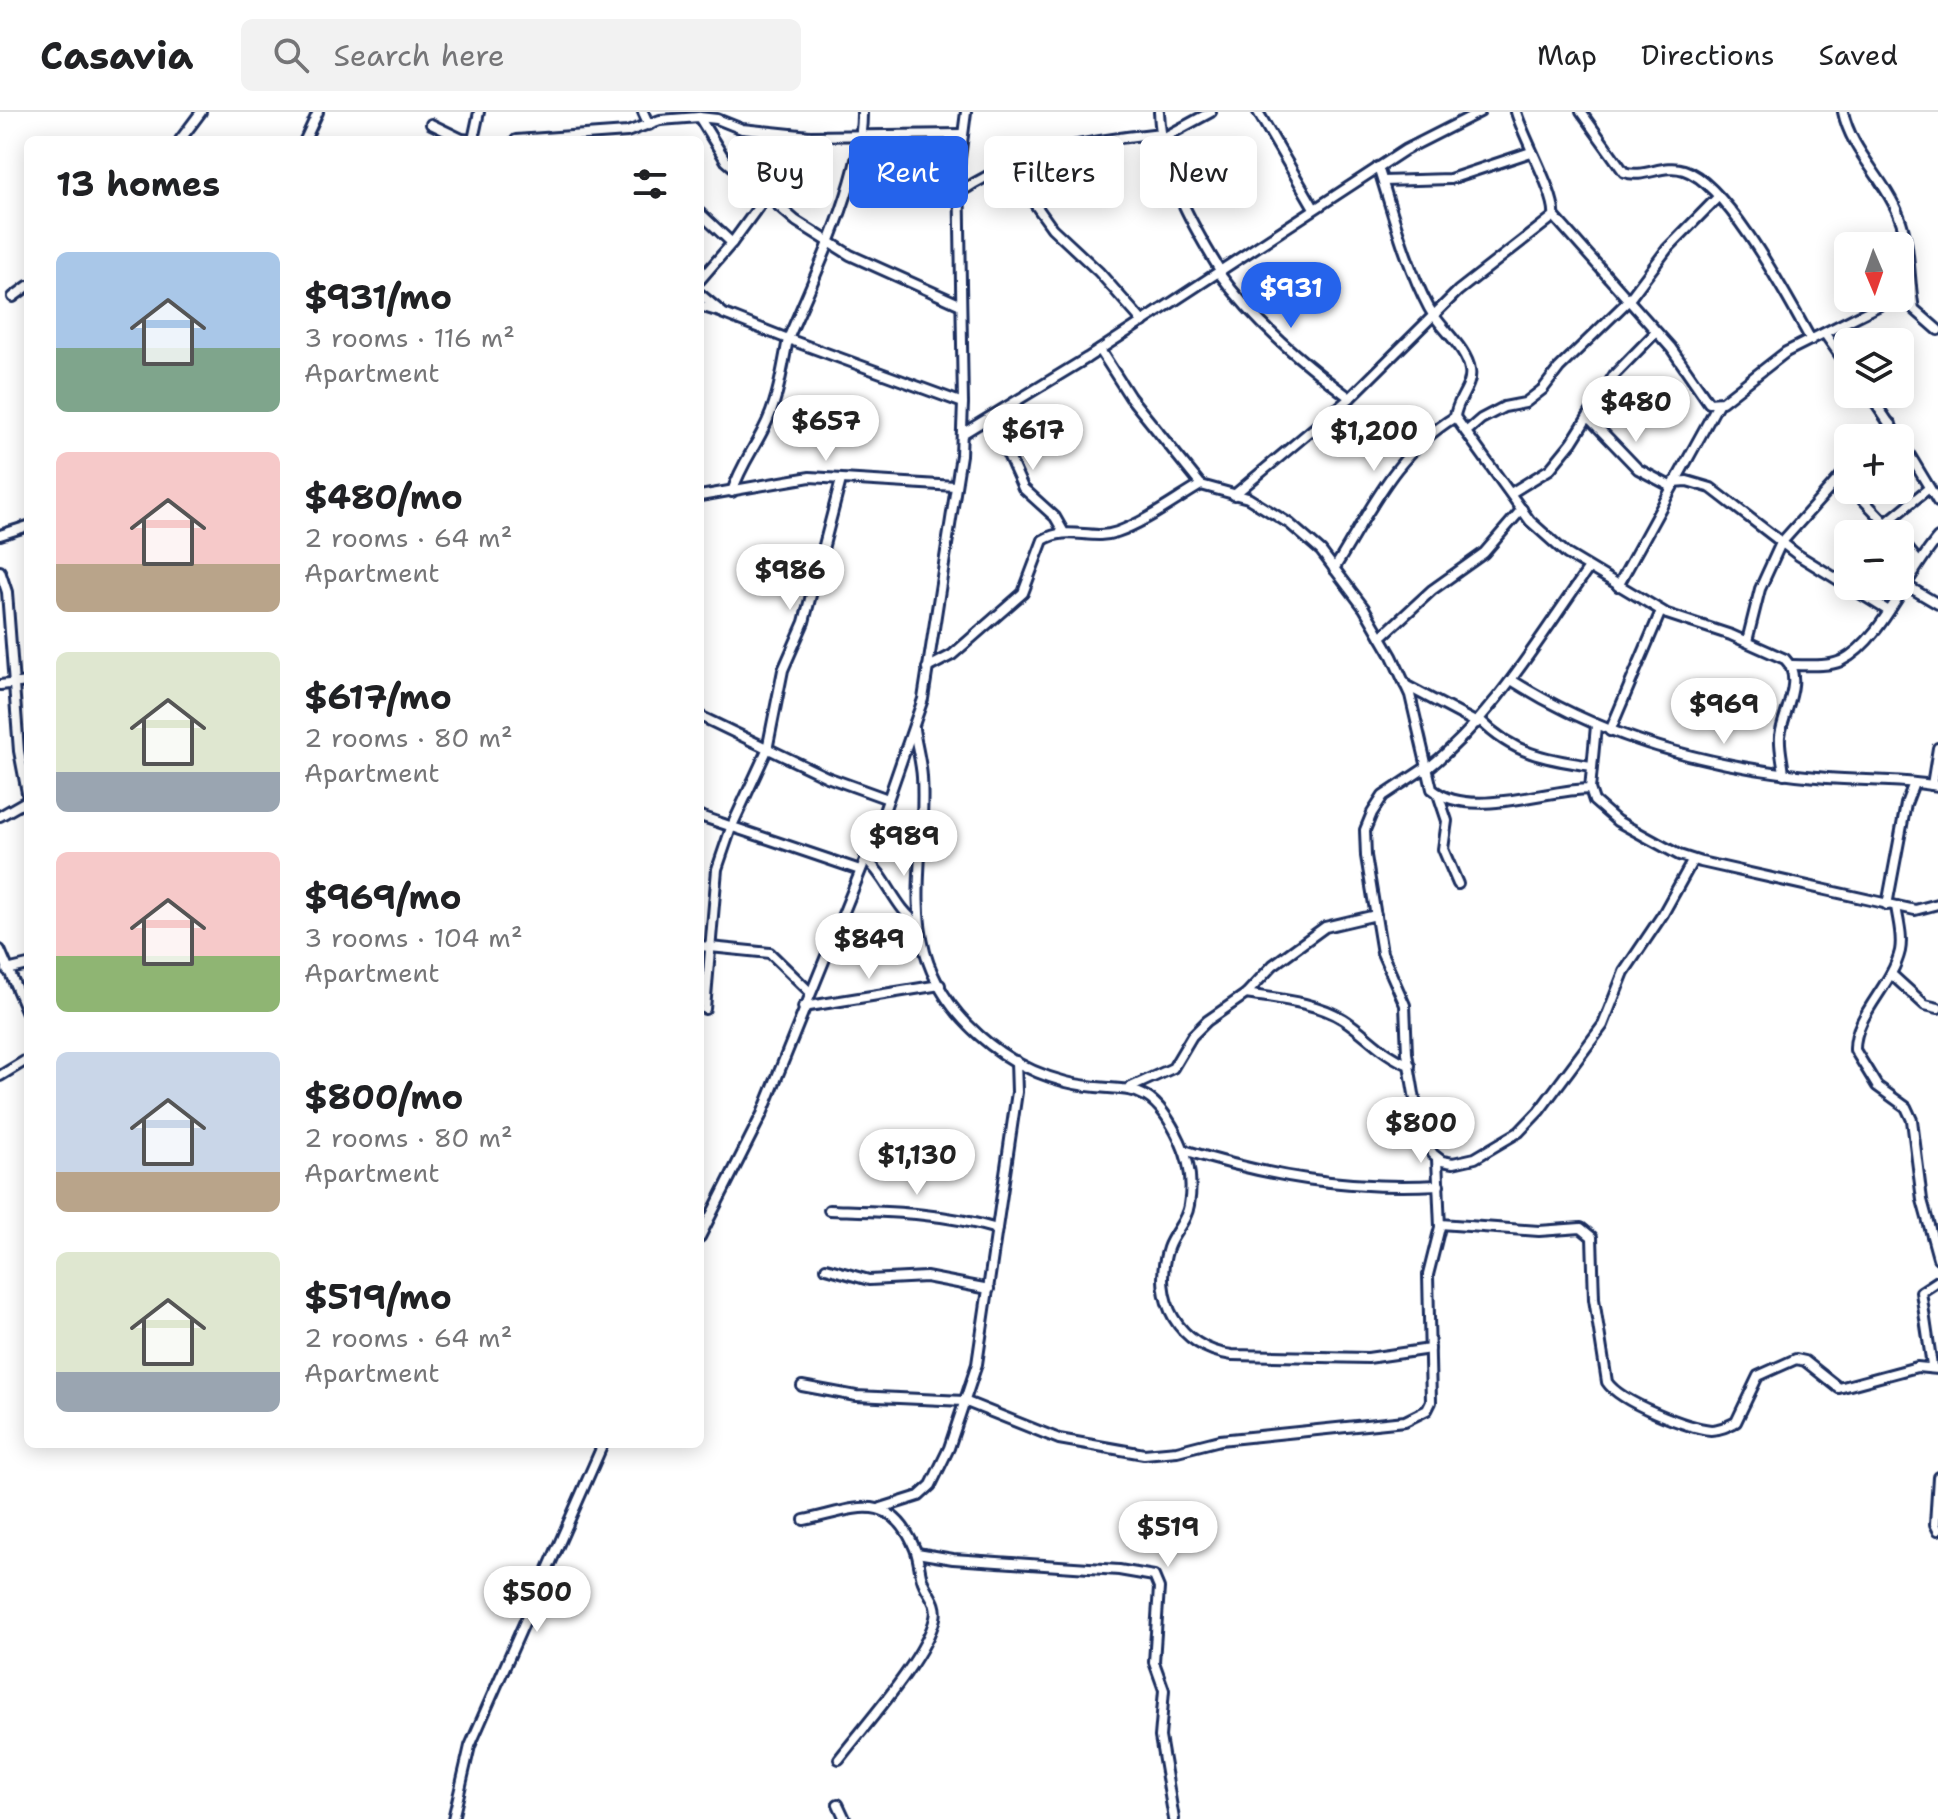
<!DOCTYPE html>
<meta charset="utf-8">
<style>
:root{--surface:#fff;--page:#f2f2f2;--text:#202124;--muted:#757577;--line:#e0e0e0;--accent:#2563eb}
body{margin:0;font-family:"Shantell Sans",sans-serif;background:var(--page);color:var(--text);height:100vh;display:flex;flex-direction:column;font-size:30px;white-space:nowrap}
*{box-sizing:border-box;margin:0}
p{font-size:26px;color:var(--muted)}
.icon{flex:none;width:44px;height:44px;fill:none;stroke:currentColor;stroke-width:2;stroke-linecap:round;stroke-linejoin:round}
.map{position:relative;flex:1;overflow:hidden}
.panel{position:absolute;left:24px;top:24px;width:680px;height:1312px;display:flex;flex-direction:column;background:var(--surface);border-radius:12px;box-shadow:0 4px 20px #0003}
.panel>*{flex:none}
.hud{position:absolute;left:728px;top:24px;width:760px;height:72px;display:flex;gap:16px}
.needle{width:52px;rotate:178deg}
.fabs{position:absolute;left:1834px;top:120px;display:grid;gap:16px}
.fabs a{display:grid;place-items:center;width:80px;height:80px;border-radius:12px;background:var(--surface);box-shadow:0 4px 20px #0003;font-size:40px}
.price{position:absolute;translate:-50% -68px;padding:0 18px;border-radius:28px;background:#fff;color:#222;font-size:26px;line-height:52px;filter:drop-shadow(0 2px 4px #0008)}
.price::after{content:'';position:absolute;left:50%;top:48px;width:24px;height:18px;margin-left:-12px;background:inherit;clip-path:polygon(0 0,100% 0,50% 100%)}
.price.active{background:var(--accent);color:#fff}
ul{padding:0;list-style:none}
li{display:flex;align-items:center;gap:24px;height:200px;padding:0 32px}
li span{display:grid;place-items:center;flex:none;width:224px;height:160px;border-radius:12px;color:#555}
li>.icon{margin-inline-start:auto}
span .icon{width:96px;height:96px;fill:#fffc;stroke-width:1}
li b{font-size:34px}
h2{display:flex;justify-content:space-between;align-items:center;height:96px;padding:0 32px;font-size:34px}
.pill{padding:0 28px;border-radius:12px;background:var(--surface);box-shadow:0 4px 20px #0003;font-size:28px;line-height:72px}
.pill.active{background:var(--accent);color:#fff}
header{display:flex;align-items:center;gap:48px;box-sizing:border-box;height:112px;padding:0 40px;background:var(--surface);border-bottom:2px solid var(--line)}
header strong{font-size:38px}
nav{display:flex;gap:44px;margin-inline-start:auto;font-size:28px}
.search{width:560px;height:72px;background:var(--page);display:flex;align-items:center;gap:20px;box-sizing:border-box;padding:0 28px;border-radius:12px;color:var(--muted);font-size:30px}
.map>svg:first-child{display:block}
</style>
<header>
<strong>Casavia</strong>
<div class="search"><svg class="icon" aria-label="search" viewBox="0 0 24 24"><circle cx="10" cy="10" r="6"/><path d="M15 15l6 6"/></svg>Search here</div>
<nav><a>Map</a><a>Directions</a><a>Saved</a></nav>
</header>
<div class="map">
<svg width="1938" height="1707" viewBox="0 0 1938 1707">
<rect width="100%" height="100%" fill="#fff"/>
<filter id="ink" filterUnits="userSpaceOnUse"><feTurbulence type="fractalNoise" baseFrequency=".0125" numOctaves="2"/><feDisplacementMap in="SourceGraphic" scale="16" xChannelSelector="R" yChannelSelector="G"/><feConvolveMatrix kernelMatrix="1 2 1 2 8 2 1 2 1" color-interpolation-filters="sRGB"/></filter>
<g filter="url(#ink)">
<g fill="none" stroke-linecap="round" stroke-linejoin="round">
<!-- minor casing -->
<g stroke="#1b2f5e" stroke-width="14">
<g id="minor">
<path d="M643 0 649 13"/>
<path d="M862 0C863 65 814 166 788 227L963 291"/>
<path d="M1159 0C1162 60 1190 110 1221 160"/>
<path d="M1258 0 1314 96"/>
<path d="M1581 0 1624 60C1644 67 1663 51 1684 58 1728 72 1788 187 1811 228"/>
<path d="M1843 0C1851 39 1885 67 1899 104 1911 134 1908 165 1914 197L1938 218"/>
<path d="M699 5 726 49 796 109 850 143 959 192"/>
<path d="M431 12 462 27 471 28"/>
<path d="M1161 27 1211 0"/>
<path d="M180 28 201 0"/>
<path d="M305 28 318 0"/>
<path d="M473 28 479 0"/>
<path d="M516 28 627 20 660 8 699 5 717 7 742 17 810 24 963 22"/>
<path d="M1007 53 1052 116 1099 160 1143 210"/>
<path d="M1378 55C1393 102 1406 153 1429 196 1440 216 1467 236 1470 258 1473 275 1456 288 1455 305L1530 409 1567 442 1667 502 1731 523 1785 547C1805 567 1783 600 1780 624 1779 636 1783 650 1784 662"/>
<path d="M1383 69 1450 67 1531 40"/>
<path d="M959 81C1022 38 1087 29 1161 21"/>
<path d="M700 101 732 131"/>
<path d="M1554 104 1671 236 1709 291 1722 290 1786 240 1894 186"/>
<path d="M1219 161C1255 211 1301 249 1350 286"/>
<path d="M700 168 732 131 810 24"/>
<path d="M700 182 724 202 788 227C782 258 778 290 763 318 752 340 740 355 732 380"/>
<path d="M1900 182 1911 175"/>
<path d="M13 185 28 174"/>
<path d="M700 194 720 200"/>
<path d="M1825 222 1848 255"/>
<path d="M1100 238 1130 285 1201 373 1248 386 1290 412 1321 439 1364 496 1392 544 1410 583 1432 677C1470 708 1545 677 1590 677"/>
<path d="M1869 282 1899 326"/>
<path d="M991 305 1023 376 1055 405 1063 419"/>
<path d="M1588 305 1638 357 1672 375"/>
<path d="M1466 320 1481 307 1504 295 1525 291 1543 277 1559 256 1628 189 1667 137 1718 85"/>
<path d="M962 322 1087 246 1405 38 1480 0"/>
<path d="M1877 326 1891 312"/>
<path d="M1900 327 1938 390"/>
<path d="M1674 370 1687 369 1711 376 1798 443 1887 498"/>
<path d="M1854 378 1896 422"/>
<path d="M1511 381 1550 357 1572 330 1614 263 1656 220"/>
<path d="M1234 383 1350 286 1458 179 1554 104C1557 84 1523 25 1516 0"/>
<path d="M700 384 810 365 955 374"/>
<path d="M1886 411 1929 376"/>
<path d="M0 423 28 414"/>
<path d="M1900 427 1918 449"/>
<path d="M1334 457C1371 398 1394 342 1455 305"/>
<path d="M0 459 7 480 19 639 28 686"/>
<path d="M1904 472 1938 492"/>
<path d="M1618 474 1718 292"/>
<path d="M1381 525 1432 478 1484 441 1522 397"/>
<path d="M1747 529 1760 477 1781 431 1848 356"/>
<path d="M1792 553C1807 553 1827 555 1841 549 1881 530 1908 460 1938 426"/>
<path d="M927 556 952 543 1023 481 1043 428C1068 413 1091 429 1117 420 1146 410 1175 388 1201 373"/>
<path d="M1513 569C1607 628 1717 657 1827 666 1864 669 1902 667 1938 674"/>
<path d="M0 573 28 570"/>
<path d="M1405 573 1477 611"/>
<path d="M700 604 827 665 888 687"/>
<path d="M1480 608C1513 642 1546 647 1591 654"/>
<path d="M1596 614 1590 677 1594 689 1617 709 1679 743 1701 750 1915 798 1938 792"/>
<path d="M914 617C916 632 921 649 922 665 926 722 910 784 925 840 943 904 1003 954 1066 970 1124 985 1147 959 1180 1029 1190 1050 1193 1070 1189 1093 1187 1109 1173 1121 1168 1136 1151 1187 1179 1236 1232 1243L1368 1246 1430 1237"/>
<path d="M1610 619 1661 499"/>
<path d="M1425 656 1383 684 1372 701 1365 718 1366 744 1382 841 1405 893 1407 941 1421 1023 1433 1042 1442 1049 1453 1051 1475 1046 1519 1020 1539 999 1603 913 1624 860 1663 802 1693 748"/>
<path d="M1425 659C1497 601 1536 530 1589 456"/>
<path d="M1932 673 1938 636"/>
<path d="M1438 682 1447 709 1443 737 1458 772"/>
<path d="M0 704 28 688"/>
<path d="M700 704 860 758"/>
<path d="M865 746C889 767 894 796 920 813"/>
<path d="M1887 793 1906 692 1914 671"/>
<path d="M1896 794C1898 809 1903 824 1900 839 1892 874 1854 903 1855 938L1877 974 1906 995 1912 1008 1922 1088 1938 1146"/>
<path d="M700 834 770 841 809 879"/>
<path d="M0 838 28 903"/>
<path d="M7 858 28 853"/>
<path d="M1891 862 1925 893 1938 896"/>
<path d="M1246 882C1277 887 1316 890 1343 907 1367 922 1382 943 1410 953"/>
<path d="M803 895 940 873"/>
<path d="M705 897 717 757 731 716 767 638 783 558 804 510 841 368"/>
<path d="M0 964 28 947"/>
<path d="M1129 976 1173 956 1192 924 1207 909 1246 882 1273 853 1325 815 1376 803"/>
<path d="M1184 1038C1269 1065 1350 1078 1439 1073"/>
<path d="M829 1098C886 1100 942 1100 997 1117"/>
<path d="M1440 1112 1539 1119 1581 1116 1592 1125 1594 1187 1607 1270C1620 1290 1688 1316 1711 1318 1720 1318 1728 1314 1736 1310L1758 1264 1796 1247 1805 1249 1839 1276 1917 1255 1938 1257"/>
<path d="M700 1125 762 1002 880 711 923 587 961 343 963 291 959 54 966 0"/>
<path d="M826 1156 869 1168 926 1165 989 1177"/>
<path d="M1932 1254 1921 1180 1938 1169"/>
<path d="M802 1274 856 1284 964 1289 1059 1327 1144 1342 1177 1339 1220 1328 1405 1309 1427 1298 1431 1290 1428 1163 1440 1115 1437 1047"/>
<path d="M1938 1365 1935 1412 1938 1418"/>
<path d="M881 1396 919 1384 931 1373 949 1336 977 1252 1017 980 1016 949"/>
<path d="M804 1408C854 1398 890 1376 915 1437 919 1447 919 1457 922 1467 926 1481 939 1490 935 1506 926 1546 865 1613 839 1647"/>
<path d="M917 1441 953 1447 1119 1458 1154 1464 1159 1476 1154 1550 1164 1578 1160 1625 1174 1707"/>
<path d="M838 1692 845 1707"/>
<path d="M453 1707 470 1634 603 1332"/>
</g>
</g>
<!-- minor -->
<use href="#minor" stroke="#fff" stroke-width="8"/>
</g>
</g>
</svg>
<div class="fabs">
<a><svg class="needle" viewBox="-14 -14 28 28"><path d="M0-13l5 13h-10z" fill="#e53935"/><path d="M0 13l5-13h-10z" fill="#757577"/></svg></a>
<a><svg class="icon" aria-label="layers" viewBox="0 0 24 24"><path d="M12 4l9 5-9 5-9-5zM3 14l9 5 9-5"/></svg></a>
<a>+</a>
<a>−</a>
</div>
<b class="price active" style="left:1291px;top:218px">$931</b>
<b class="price" style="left:1636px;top:332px">$480</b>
<b class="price" style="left:826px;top:351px">$657</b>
<b class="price" style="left:1033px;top:360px">$617</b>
<b class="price" style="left:1374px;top:361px">$1,200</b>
<b class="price" style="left:790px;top:500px">$986</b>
<b class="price" style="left:1724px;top:634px">$969</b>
<b class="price" style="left:904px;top:766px">$989</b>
<b class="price" style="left:869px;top:869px">$849</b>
<b class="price" style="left:1421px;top:1053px">$800</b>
<b class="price" style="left:917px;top:1085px">$1,130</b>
<b class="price" style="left:1168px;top:1457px">$519</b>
<b class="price" style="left:537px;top:1522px">$500</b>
<div class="hud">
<a class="pill">Buy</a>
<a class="pill active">Rent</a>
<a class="pill">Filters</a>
<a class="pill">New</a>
</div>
<section class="panel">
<h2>13 homes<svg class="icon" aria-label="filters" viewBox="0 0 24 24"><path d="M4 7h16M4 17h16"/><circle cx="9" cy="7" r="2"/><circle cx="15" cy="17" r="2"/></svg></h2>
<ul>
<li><span style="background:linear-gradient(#a9c7e8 60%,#7fa58c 0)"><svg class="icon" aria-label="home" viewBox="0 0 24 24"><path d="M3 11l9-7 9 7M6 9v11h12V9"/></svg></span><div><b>$931/mo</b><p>3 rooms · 116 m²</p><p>Apartment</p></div></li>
<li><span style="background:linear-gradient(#f6c9c9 70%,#b9a48a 0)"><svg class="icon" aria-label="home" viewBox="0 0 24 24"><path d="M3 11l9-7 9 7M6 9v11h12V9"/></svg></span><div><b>$480/mo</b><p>2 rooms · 64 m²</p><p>Apartment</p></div></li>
<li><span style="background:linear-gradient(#dfe7d0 75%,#9aa5b1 0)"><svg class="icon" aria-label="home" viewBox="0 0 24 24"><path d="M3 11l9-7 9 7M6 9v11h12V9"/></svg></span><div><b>$617/mo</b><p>2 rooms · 80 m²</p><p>Apartment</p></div></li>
<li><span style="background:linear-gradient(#f6c9c9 65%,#8fb573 0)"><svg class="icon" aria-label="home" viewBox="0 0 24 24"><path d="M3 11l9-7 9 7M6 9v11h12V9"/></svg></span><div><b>$969/mo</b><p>3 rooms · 104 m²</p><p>Apartment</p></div></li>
<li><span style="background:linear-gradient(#c9d6e8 75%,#b9a48a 0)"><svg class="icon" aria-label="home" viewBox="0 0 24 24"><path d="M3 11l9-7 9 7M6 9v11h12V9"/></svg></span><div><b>$800/mo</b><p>2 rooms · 80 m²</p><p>Apartment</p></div></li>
<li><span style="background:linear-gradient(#dfe7d0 75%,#9aa5b1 0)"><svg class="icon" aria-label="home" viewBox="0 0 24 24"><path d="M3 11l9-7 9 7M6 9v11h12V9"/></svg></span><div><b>$519/mo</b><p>2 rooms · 64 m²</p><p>Apartment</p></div></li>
</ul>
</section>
</div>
